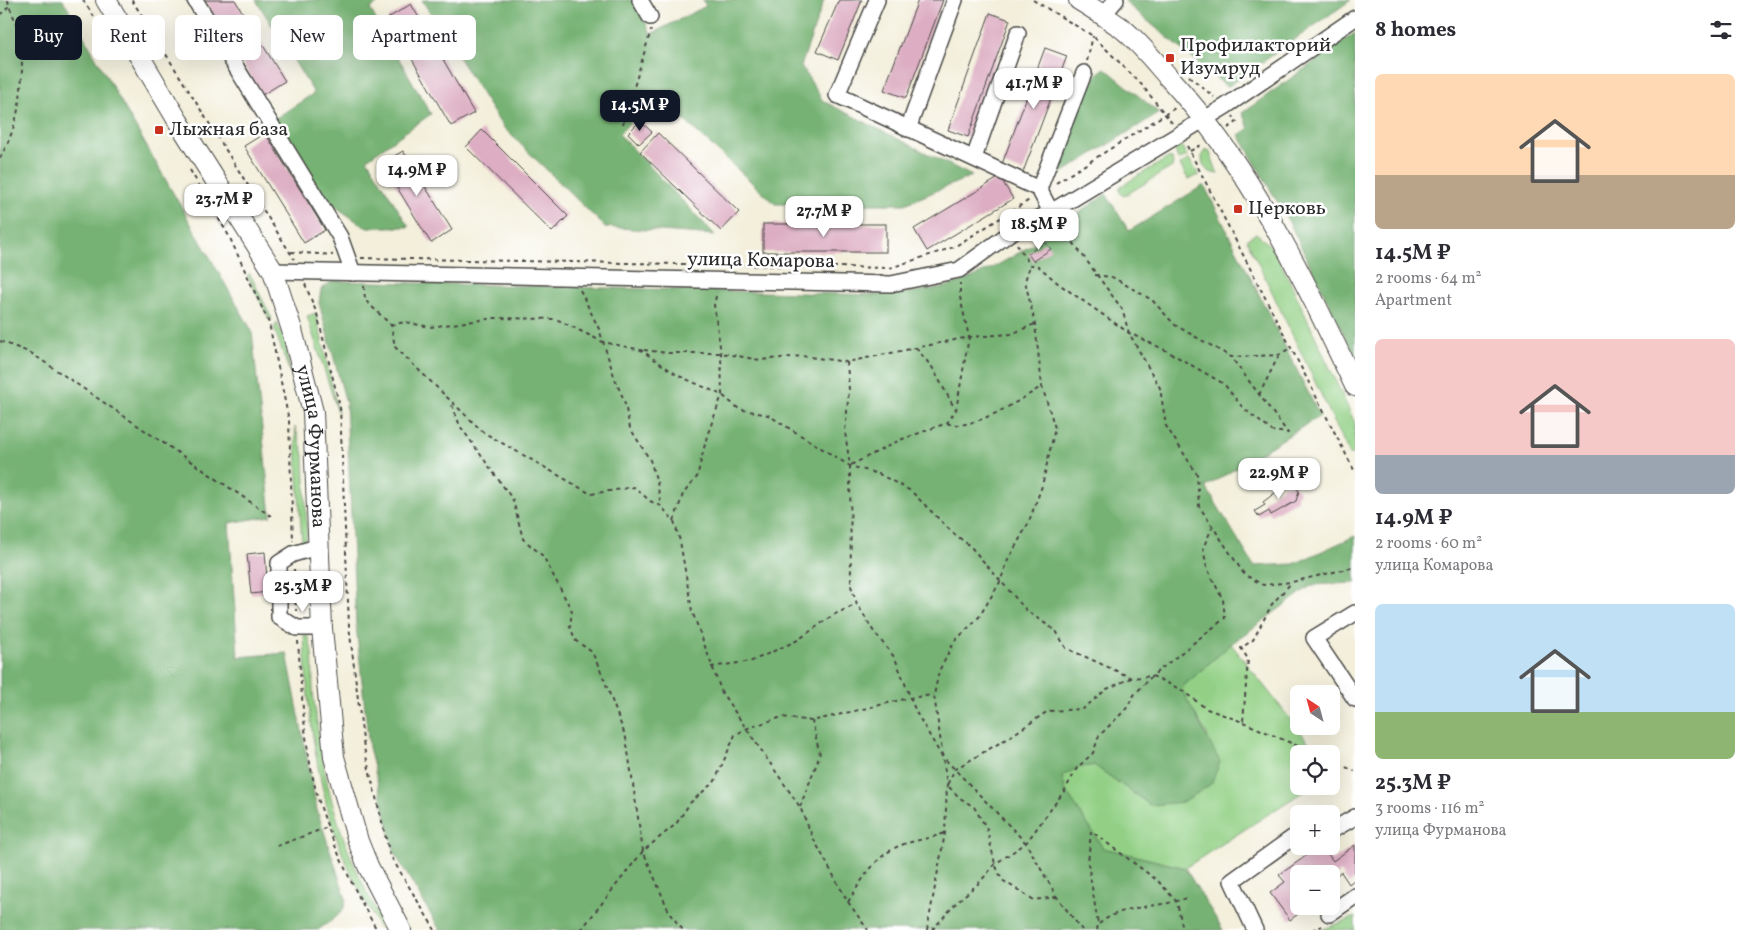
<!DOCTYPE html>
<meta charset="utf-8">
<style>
:root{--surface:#fff;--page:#f7f7f7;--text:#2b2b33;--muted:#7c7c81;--accent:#111827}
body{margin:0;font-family:Vollkorn,serif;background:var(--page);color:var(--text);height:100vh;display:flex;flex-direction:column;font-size:19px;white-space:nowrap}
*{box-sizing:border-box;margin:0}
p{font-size:16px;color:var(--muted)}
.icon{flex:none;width:28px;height:28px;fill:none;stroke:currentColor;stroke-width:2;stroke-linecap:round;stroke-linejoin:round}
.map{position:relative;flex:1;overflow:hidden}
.panel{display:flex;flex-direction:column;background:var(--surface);width:400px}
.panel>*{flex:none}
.guide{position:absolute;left:15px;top:15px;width:475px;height:45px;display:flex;gap:10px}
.needle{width:32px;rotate:324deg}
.buttons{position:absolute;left:1290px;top:685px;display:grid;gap:10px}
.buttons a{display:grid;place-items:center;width:50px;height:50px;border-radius:8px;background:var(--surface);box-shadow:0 5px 20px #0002;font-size:25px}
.price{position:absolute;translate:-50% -42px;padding:0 11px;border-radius:10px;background:#fff;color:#222;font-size:16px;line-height:32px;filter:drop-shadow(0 1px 2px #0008)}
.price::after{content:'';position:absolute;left:50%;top:30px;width:15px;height:11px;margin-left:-8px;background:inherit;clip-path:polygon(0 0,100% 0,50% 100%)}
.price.selected{background:var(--accent);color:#fff}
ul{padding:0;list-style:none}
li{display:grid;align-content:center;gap:10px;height:265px;padding:0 20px}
li span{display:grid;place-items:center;height:155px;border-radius:8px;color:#555}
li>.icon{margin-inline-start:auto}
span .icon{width:90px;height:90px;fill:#fffc;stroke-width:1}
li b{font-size:21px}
h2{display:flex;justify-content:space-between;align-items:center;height:60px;padding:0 20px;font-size:21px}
.tag{padding:0 18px;border-radius:8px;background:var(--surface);box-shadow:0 5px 20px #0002;font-size:18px;line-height:45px}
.tag.selected{background:var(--accent);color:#fff}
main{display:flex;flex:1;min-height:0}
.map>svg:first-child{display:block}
</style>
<main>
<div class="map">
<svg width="1355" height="930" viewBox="0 0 1355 930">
<rect width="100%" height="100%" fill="#fff"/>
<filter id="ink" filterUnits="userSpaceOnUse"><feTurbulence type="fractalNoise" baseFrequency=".02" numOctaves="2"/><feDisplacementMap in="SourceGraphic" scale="10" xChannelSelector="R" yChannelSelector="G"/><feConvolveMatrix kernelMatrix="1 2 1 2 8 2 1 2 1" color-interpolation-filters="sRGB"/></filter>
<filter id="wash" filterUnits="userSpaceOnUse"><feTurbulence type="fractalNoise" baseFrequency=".0096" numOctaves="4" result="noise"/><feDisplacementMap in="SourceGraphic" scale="20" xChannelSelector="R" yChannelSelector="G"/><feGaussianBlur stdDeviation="1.12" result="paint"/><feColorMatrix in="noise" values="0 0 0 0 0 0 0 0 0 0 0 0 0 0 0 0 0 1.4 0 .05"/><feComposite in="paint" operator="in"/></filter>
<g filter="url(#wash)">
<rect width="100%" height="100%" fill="#f3efdb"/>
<!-- green -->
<g fill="#93d086" stroke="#5f7e58">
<path d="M1180 143 1187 156 1178 160 1175 149Z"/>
<path d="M1206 150H1209L1218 174C1206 173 1201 165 1202 154Z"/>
<path d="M1168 158 1172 159 1173 164 1172 167 1124 196 1121 194 1119 190 1121 186Z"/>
<path d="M1189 159 1199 175 1188 179 1180 165Z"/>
<path d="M1256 233 1273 248 1292 286 1355 423V453L1350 455 1247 240Z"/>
<path d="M250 274 272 319 269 320 268 317 247 275Z"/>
<path d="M316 313 338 413 307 316Z"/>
<path d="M277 323 286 344 290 373 274 328Z"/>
<path d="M295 427 304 455 307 536 302 544Z"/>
<path d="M304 635H307C315 651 312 673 313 692 315 711 318 730 321 749 330 810 352 867 382 921L380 929C367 904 353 880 342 853 316 784 307 709 304 635Z"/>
<path d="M1231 644 1318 754H1299V786H1312L1185 868 1103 848 1065 790 1062 776 1077 768 1094 765 1150 805 1208 736 1180 689Z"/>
<path d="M1355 917V930H1321Z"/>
</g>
<!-- forest -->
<g fill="#76b273" stroke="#506e4f">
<path d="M0 0H63L252 331 271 516 229 523 238 657 287 653 317 810 346 899C345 915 330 921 318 930H0Z"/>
<path d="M256 0H382L370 9 431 114 367 159 409 227H365L323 198 273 120 314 93Z"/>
<path d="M422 0H636L651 34 706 6 703 0H824L801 66 823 101 972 176 905 204H775L657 95 619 134 715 235 605 227 502 126Z"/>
<path d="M1127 0H1351L1227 87 1125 2Z"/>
<path d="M1355 33V357L1290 224 1239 135 1249 128 1242 113Z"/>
<path d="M1105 68 1159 113 1062 173 1051 168 1094 76Z"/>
<path d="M1204 185 1320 416 1206 487 1254 566 1294 564 1355 536V583L1312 585 1231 644 1181 688 1220 762 1211 784 1184 802 1150 805 1094 765 1077 768 1062 776 1065 790 1103 848 1185 868 1223 930H440L395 854 369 747 356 625 346 403 319 303 321 289 333 281 876 295C905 292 936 292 963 281 1014 261 1061 225 1106 194L1129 231Z"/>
</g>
<g id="blocks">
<!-- building -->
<g fill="#ddaec3">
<path d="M204 0H235L285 81 262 95Z"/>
<path d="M839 0H862L838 60 817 51Z"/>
<path d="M918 0H943L906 98 884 90Z"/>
<path d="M411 4 474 113 451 126 388 18Z"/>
<path d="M990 13 1010 20 968 137 948 130Z"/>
<path d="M1045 48 1067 56 1023 172 1002 164Z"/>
<path d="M640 121 652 132 639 144 628 133Z"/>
<path d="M482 130 568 216 552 232 466 147Z"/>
<path d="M265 133 325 230 304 243 244 146Z"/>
<path d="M658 133 739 212 721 231 640 152Z"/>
<path d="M403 151 452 230 431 243 382 163Z"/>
<path d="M1000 177 1013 199 927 251 914 229Z"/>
<rect x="763" y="224" width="123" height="28"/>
<path d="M1045 242 1051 249 1033 261 1028 254Z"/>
<path d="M1290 485H1294L1299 491 1296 501 1271 515 1269 511 1259 517 1255 511 1265 505 1263 502 1284 486Z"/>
<path d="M265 552 268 592 251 594 247 554Z"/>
<path d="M1355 845V879L1349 884 1341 872 1331 879V874H1299V906H1309L1290 920 1270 893 1285 882 1279 875 1320 846H1322L1333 861Z"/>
</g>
</g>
</g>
<g filter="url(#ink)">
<use href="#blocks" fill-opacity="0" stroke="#494845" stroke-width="1"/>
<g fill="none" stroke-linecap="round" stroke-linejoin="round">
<!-- minor casing -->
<g stroke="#494845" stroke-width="18">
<g id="minor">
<path d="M195 0 340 237 353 273"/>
<path d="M640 0 650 17"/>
<path d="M877 0 837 95 1039 189 1051 212"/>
<path d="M1103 15 1116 0"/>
<path d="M908 129 955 0"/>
<path d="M974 158 1018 33"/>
<path d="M1039 189 1084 73"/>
<path d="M273 271 891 284 959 270 1010 233 1051 212 1226 106 1355 18"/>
<path d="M317 547 293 554 279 563V617L297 628H322"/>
<path d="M1355 613 1314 638 1355 699"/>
<path d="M1331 831 1355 817"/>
<path d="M1329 914 1355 896"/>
<path d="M1255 930 1232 881 1292 838H1299"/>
</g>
</g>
<!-- major casing -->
<g stroke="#494845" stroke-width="22">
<g id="major">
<path id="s1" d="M106 0 178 121 273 271 292 330 313 412 322 628 334 757 358 841 368 866 401 930"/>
<path d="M1079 0C1094 9 1109 19 1123 29 1140 43 1155 62 1170 79 1252 169 1303 277 1355 386"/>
</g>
</g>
<!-- path -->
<g stroke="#494845" stroke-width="2" stroke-dasharray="4 4" stroke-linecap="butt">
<path d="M83 0 122 59"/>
<path d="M132 0 294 259"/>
<path d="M1033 0 1093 36 1141 84 1172 123"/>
<path d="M0 15 9 6"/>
<path d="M1087 61 1093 36"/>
<path d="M1189 76 1214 97"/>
<path d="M623 124 651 30"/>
<path d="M1228 128 1237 122 1233 116"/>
<path d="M1187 146 1355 472"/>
<path d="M1190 151 1203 144"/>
<path d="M0 158C21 122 25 78 20 37 19 24 10 13 8 0"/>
<path d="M190 170 229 236 269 323 289 421 293 541"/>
<path d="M1056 183 1175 108"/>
<path d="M1059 223 1122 309 1129 333 1160 388 1166 426 1197 474 1199 506 1244 574 1263 585 1292 582 1355 567"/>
<path d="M1017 244 1030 265H1037L1059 284 1129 333 1165 350 1224 384 1243 408 1272 431 1288 433 1231 357"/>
<path d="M291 252 333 255"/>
<path d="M361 258 890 268 954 247 1031 199"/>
<path d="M1095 275 1112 277 1152 300 1175 325 1231 357 1279 355 1290 348"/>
<path d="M305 284 317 314 340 407 349 626 364 748 390 855 435 930"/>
<path d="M364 286 365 300 391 325 395 347 483 432 591 494 634 487 650 501 661 506 674 521 680 541 692 611 722 693 800 807 813 838 848 902 868 930"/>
<path d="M580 290 599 329 616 382 624 400 630 428 650 460 657 482 661 506"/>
<path d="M391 325 405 322 430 327 495 318 556 319 603 342 641 350 677 375 722 395 739 409 768 415 850 466 879 474 911 491 952 532 970 546 1027 611 1056 631 1066 648 1132 678 1152 676 1180 689 1207 709 1243 722 1248 659 1241 648 1253 640 1272 604 1292 582"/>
<path d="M0 341 31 353 271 516"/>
<path d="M916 348 932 367 955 409"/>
<path d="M644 350 668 353H721L760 360 802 356 847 362 969 337 1011 334 1035 324"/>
<path d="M847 362 849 390 845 432 850 466 851 586 857 604 874 632 895 658 916 712 941 755 1026 843 1057 897 1082 930"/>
<path d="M1259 395 1279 355"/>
<path d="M452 405 460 426 513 500 523 539 543 556 572 611 570 627 576 641 592 652 604 679 626 738 643 851 670 914 683 930"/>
<path d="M947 423C969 433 1023 399 1042 386"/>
<path d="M851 465 900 440 947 423 956 410 969 337 960 297V283"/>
<path d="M674 521 683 494 697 477 707 436 722 395 721 353 714 305 717 292"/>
<path d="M294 569 296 611"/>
<path d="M298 641C302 695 304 756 321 808 335 850 355 892 377 930"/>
<path d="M711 667 752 661 798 640 833 615 857 604"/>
<path d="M1243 722 1316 754"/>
<path d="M1331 761 1355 771"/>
<path d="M800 807 820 755 812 721"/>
<path d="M277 846 328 827"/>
<path d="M1057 897 1034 900 1002 880 995 864 987 829 974 807 960 798 947 785 955 769 1008 738 1048 711 1083 709 1107 689 1131 678"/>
<path d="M848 902C863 878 876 854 904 844 917 840 931 838 945 833"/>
<path d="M1099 924C1123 903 1160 909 1189 897"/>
<path d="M581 930 643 851 676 824 690 803 715 781 735 735 748 728 782 717 812 721 909 698 933 695"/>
<path d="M927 930 945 833 947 785 934 695 939 671 954 642 979 617 1000 582 1008 560 1028 524 1042 486 1055 428 1042 386 1035 324 1025 281 1030 265"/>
<path d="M932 930 958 901 980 882 995 864 1026 843 1065 790 1077 768 1093 753 1099 736 1126 709 1134 695 1152 676 1225 618 1223 600 1207 568 1203 548 1212 528"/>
<path d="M1097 930 1098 924 1088 863 1091 831 1158 881 1177 902 1183 930"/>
<path d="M1312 930 1322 926"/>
</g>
<!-- minor -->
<use href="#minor" stroke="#fff" stroke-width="15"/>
<!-- major -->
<use href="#major" stroke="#fff" stroke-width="20"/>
</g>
</g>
<!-- markers -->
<g fill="#c8321e" stroke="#fff" stroke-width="2">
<rect x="1165" y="53" width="10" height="10" rx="2.5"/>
<rect x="154" y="125" width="10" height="10" rx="2.5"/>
<rect x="1233" y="204" width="10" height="10" rx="2.5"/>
</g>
<g text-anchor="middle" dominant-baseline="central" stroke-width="5" stroke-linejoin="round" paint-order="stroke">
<!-- poi labels -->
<g font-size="20" fill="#2b2b2b" stroke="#fff" text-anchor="start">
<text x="1180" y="46">Профилакторий<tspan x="1180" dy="23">Изумруд</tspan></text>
<text x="169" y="130">Лыжная база</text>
<text x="1248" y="209">Церковь</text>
</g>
<!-- street labels -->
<g font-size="20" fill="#2b2b2b" stroke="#fff">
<text transform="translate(761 261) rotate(1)">улица Комарова</text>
<text stroke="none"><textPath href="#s1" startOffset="499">улица Фурманова</textPath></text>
</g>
</g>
</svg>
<div class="buttons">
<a><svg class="needle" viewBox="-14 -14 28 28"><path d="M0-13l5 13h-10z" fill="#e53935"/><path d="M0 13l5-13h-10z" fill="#7c7c81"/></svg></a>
<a><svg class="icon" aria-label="locate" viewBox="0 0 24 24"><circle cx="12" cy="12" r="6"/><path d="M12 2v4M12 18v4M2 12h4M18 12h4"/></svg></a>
<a>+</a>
<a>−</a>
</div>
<b class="price" style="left:1034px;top:110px">41.7M ₽</b>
<b class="price selected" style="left:640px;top:132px">14.5M ₽</b>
<b class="price" style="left:417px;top:197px">14.9M ₽</b>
<b class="price" style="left:224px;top:226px">23.7M ₽</b>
<b class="price" style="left:824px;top:238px">27.7M ₽</b>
<b class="price" style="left:1039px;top:251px">18.5M ₽</b>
<b class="price" style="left:1279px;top:500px">22.9M ₽</b>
<b class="price" style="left:303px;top:613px">25.3M ₽</b>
<div class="guide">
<a class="tag selected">Buy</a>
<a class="tag">Rent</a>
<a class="tag">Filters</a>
<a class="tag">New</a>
<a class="tag">Apartment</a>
</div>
</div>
<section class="panel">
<h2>8 homes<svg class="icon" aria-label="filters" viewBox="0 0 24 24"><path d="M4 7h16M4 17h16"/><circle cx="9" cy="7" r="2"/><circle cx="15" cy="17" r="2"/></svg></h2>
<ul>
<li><span style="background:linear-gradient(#ffd9b3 65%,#b9a48a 0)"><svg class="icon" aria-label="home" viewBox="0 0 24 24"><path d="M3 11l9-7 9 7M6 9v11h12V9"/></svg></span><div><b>14.5M ₽</b><p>2 rooms · 64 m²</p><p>Apartment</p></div></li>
<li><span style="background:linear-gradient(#f6c9c9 75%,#9aa5b1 0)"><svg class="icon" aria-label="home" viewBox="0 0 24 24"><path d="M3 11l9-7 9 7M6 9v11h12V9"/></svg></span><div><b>14.9M ₽</b><p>2 rooms · 60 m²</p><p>улица Комарова</p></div></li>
<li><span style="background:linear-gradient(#bfe0f5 70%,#8fb573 0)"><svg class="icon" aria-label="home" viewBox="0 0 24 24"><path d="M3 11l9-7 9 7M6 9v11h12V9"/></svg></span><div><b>25.3M ₽</b><p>3 rooms · 116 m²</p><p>улица Фурманова</p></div></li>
</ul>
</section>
</main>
